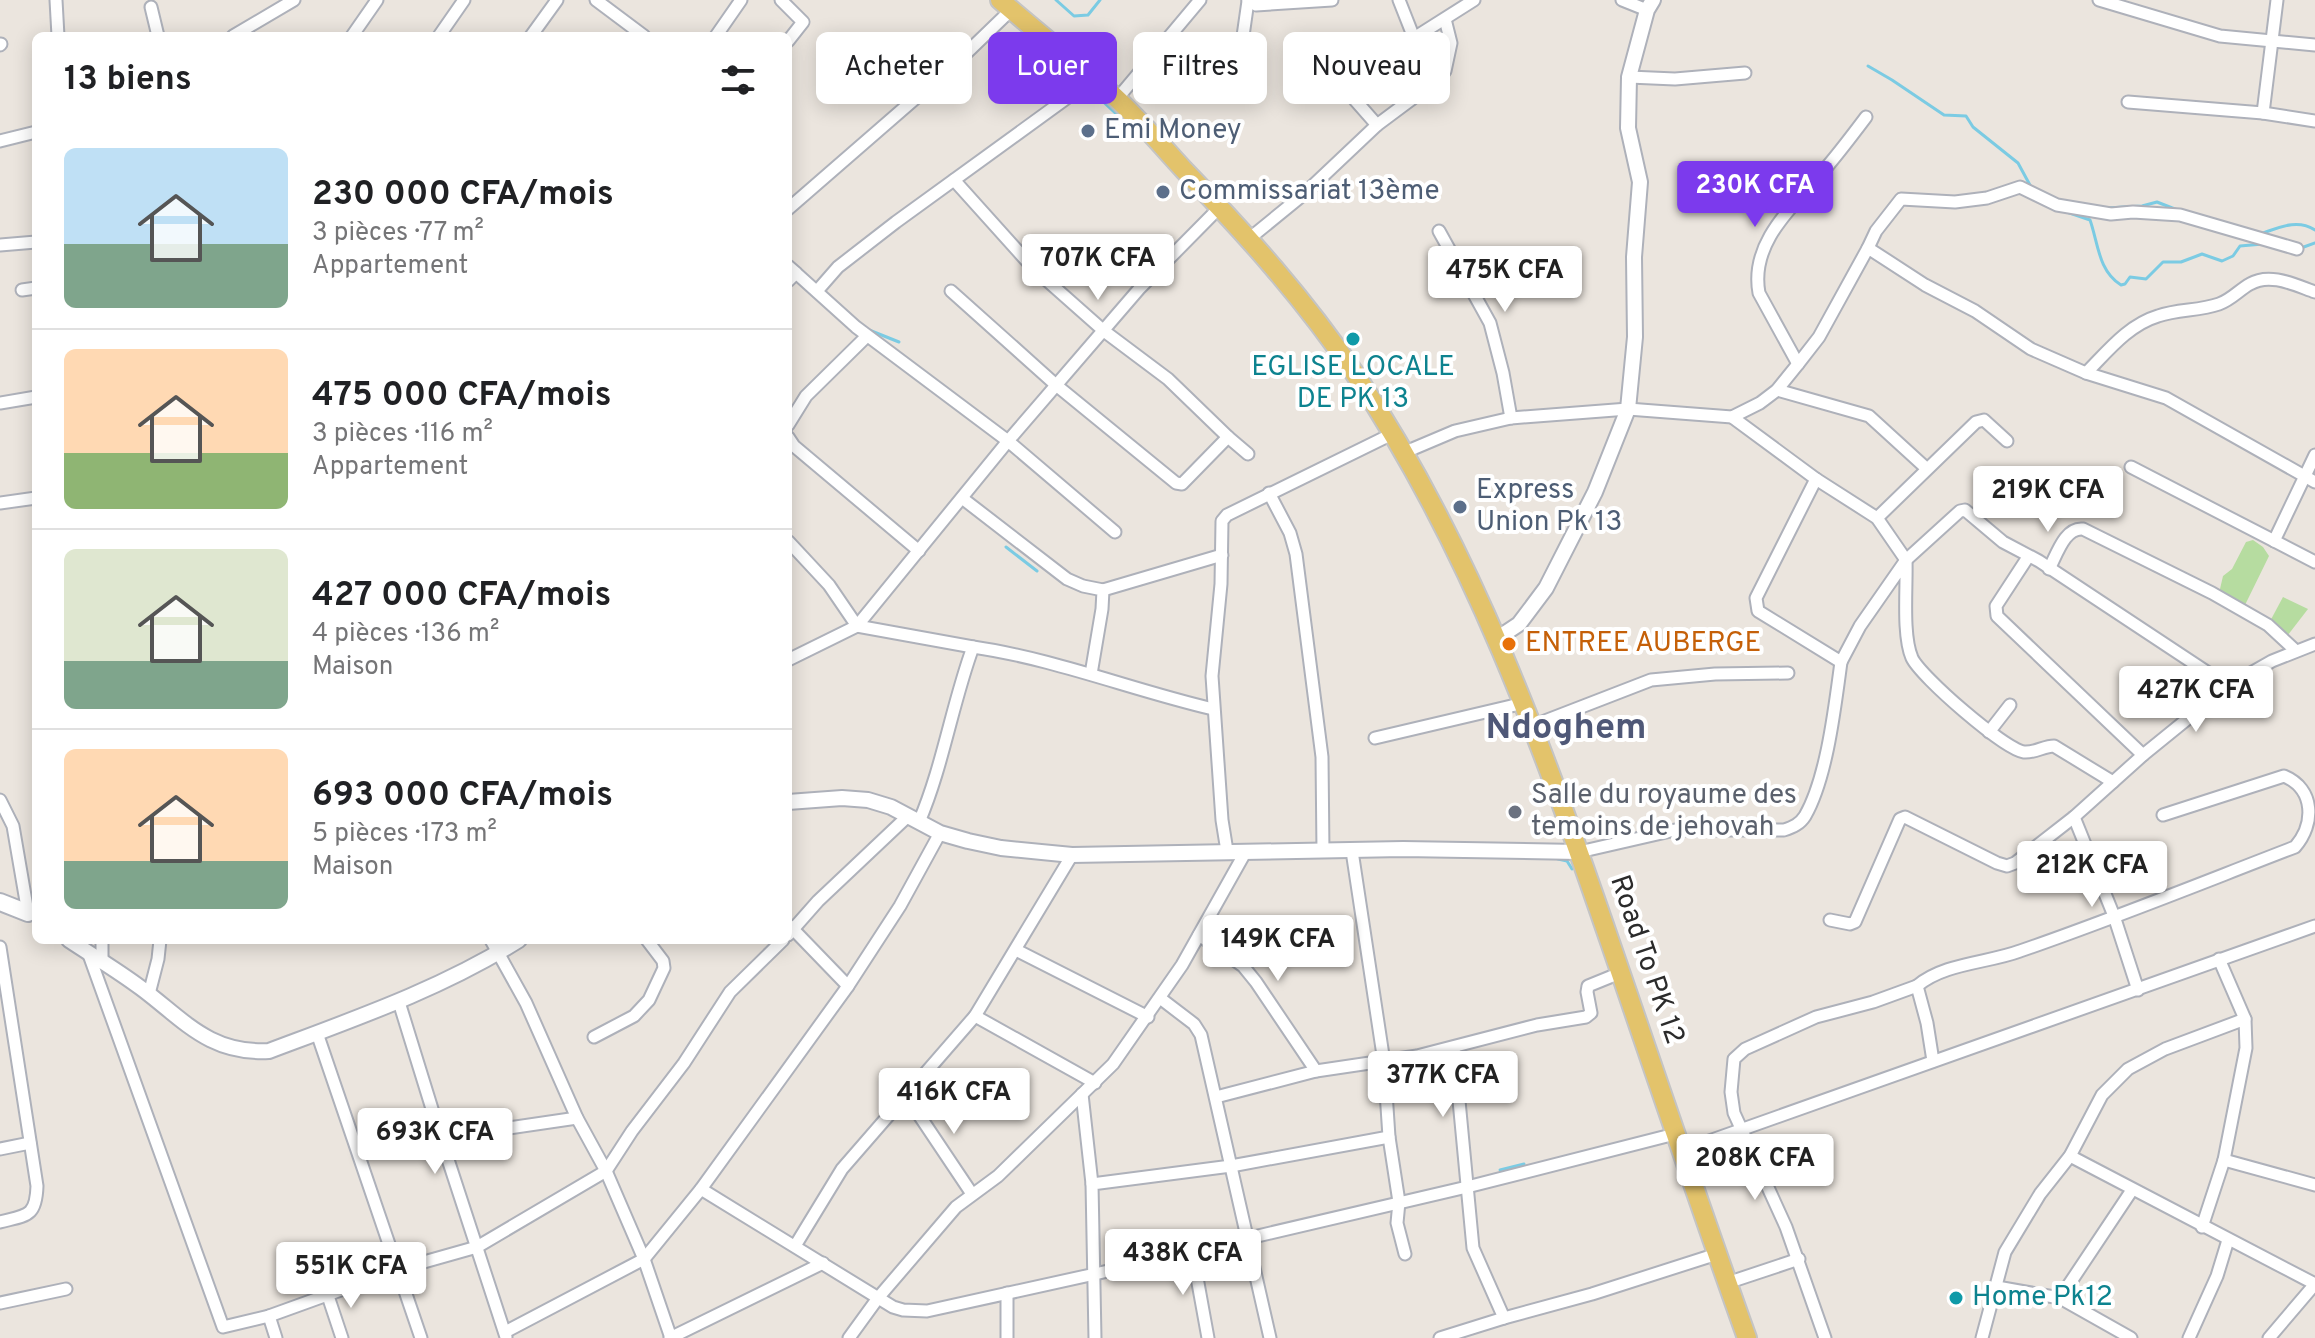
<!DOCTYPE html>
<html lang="fr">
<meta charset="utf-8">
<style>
:root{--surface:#fff;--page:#f2f2f2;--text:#202124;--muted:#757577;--line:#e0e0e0;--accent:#7c3aed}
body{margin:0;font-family:Overpass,sans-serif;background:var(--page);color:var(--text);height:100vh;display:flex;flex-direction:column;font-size:30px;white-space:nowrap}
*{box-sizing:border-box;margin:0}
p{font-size:26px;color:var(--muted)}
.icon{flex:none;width:44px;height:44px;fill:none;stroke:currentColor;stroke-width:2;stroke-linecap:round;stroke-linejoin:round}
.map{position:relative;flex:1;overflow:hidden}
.drawer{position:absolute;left:32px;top:32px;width:760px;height:912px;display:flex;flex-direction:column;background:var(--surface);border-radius:12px;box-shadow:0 4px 20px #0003}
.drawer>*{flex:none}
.guide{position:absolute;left:816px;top:32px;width:760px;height:72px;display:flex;gap:16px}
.price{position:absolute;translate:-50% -68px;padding:0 18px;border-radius:8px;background:#fff;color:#222;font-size:26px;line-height:52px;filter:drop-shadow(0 2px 4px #0008)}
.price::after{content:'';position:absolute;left:50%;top:48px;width:24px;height:18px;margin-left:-12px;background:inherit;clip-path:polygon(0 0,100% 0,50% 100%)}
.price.active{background:var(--accent);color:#fff}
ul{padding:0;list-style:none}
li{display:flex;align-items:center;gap:24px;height:200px;padding:0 32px}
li+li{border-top:2px solid var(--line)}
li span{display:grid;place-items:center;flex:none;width:224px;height:160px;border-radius:12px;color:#555}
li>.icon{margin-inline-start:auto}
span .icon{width:96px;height:96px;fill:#fffc;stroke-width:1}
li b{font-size:34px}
h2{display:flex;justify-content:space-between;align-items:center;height:96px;padding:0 32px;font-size:34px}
.chip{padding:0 28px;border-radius:12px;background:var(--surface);box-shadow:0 4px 20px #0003;font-size:28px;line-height:72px}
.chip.active{background:var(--accent);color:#fff}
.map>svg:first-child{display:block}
</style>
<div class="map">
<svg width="2315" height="1338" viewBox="0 0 2315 1338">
<rect width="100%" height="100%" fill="#ebe5de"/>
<!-- green -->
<g fill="#b6dca0">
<path d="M2253 540 2263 547 2269 556 2245 605 2237 612 2217 602 2223 576 2232 569 2246 542Z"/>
<path d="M2283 597 2308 609 2284 640 2268 625Z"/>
</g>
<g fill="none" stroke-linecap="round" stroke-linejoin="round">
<!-- stream -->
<g stroke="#7bcbe3" stroke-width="3">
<path d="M1056 0 1074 16 1088 15 1100 0"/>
<path d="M1868 66 1892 80 1944 115 1966 116 1973 127 2018 163 2031 187"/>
<path d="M1078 95H1096L1128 125"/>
<path d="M2107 208 2142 206 2157 202 2180 211"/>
<path d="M2058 209 2090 220C2098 242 2098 271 2121 285L2125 284 2130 277 2146 279 2163 262H2181L2202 254 2222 261 2233 256 2240 246 2263 244"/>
<path d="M2260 234C2278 228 2297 218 2315 230"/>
<path d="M2301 248 2315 243"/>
<path d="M869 330 899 342"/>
<path d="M1006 547 1037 571"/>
<path d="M1558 859 1567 861 1572 869"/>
<path d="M1377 1067 1380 1085"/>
<path d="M1500 1170 1524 1164"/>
</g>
<!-- minor casing -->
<g stroke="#aeb1ba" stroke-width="15">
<g id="minor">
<path d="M56 0 58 36"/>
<path d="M596 0 644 36"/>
<path d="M781 0 803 22 788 41"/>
<path d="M1248 0 1256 5 1332 0"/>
<path d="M1399 0 1414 38"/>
<path d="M1622 0 1647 10"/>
<path d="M2099 0 2220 36 2315 45"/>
<path d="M151 7 158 36"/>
<path d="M233 36 294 0"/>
<path d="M352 36 377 0"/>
<path d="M439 36 464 0"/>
<path d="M531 36 557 0"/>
<path d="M716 36 741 0"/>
<path d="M0 45 1 44"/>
<path d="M1629 77 1675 79 1745 73"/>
<path d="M1237 78 1248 1"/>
<path d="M1117 99 1200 0"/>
<path d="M2128 102 2263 113 2277 0"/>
<path d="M2263 113 2315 121"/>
<path d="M1377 125 1355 100V92L1414 38 1474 0"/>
<path d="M0 141 36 132"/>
<path d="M954 180 1034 269 1104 331 1168 379 1228 437"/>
<path d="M788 209 956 63 1011 10"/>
<path d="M1439 231 1490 323 1503 373 1511 418"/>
<path d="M1250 238 1304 194 1377 125 1436 81 1445 71 1451 43 1445 19"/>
<path d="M0 245 36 242"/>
<path d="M1868 248 1876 231 1901 199 1955 202 1987 198 2020 187 2057 205 2111 214 2133 212 2180 215 2297 249"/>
<path d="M788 266 796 273 788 281"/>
<path d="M796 273 856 327 1008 441 1115 532"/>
<path d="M22 290 36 288"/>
<path d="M817 291 838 267 896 222 1093 79"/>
<path d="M951 291 1056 385 1176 483 1182 484 1228 437 1248 454"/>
<path d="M1798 364 1759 293C1750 244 1790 209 1819 176 1836 157 1851 137 1866 117"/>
<path d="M2086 373C2107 352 2128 325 2158 316 2178 309 2199 311 2219 304 2231 300 2239 290 2250 284 2270 272 2295 285 2315 292"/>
<path d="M1777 390 1869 416 1926 468"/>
<path d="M0 403 36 397"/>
<path d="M1732 417 1816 479 1877 518 1906 560 1960 511 1965 510 2003 542 2039 561 2228 686"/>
<path d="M788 425 806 396 867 336"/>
<path d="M788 437 794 446 919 551"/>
<path d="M1403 453 1455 431 1511 418 1628 409 1732 417 1760 403 1777 390 1798 364 1819 337 1868 248 1925 285 1975 311 2031 349 2086 373 2166 398 2315 482"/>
<path d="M2131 467 2315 562"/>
<path d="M1269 493 1290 533 1296 554 1322 757 1323 851"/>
<path d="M962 498 1067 579 1083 586 1103 590 1102 609 1091 674"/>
<path d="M0 503 36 498"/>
<path d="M1877 518 1976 422 1984 420 2007 441"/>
<path d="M788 541 829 585 857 626 973 647"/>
<path d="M2274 541 2315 455"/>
<path d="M2028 557 1996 606 1997 616 2143 755"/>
<path d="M2049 569C2057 554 2065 527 2083 529L2212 593 2268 625 2296 651"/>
<path d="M1103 590 1222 555"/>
<path d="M788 660 857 626 1008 441 1139 289 1220 207"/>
<path d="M1841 662 1860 626 1906 560C1907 587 1902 635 1912 658 1921 677 2004 749 2024 752 2035 753 2044 746 2054 746L2113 782"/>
<path d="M1532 726 1651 680 1715 674 1788 673"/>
<path d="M1989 732 2010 705"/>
<path d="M1375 738 1524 703"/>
<path d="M0 800 13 826 28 913"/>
<path d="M2074 817 2114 916 2138 990"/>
<path d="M919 822C943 766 952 704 973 647 1055 659 1132 690 1213 709"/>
<path d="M1227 851 1222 820 1212 676 1221 584 1222 521 1227 515 1392 434"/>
<path d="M1352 851 1384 1062 1389 1137 1399 1202 1397 1223 1405 1254"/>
<path d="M1579 852 1675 830H1784C1793 827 1800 824 1805 816 1827 778 1835 706 1841 662L1758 611 1756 598 1816 479"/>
<path d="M1830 920 1850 924 1855 922 1900 819 1905 817 1997 863 2007 866 2015 863 2074 817 2143 755 2228 686 2272 661 2315 644"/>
<path d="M790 926 848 986"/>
<path d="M788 935 818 901 908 816"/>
<path d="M1199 935 1243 966 1256 982 1316 1071"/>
<path d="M491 940 526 1003 577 1118 606 1171 644 1259 671 1338"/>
<path d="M0 947 37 1186C36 1217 27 1215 0 1222"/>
<path d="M1016 950 1148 1017"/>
<path d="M88 952 223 1327 269 1316 399 1269 477 1247 606 1171 632 1131 684 1063 730 992 783 940"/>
<path d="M102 958V940"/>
<path d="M149 994 158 959 160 940"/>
<path d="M1160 998 1194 1024 1201 1035 1270 1338"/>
<path d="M399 1002 441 1138 506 1337"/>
<path d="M975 1016 1095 1083"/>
<path d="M317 1033 421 1338"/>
<path d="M594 1037 634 1016 649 1000 664 968 663 961 647 940"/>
<path d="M1933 1061 1927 1023 1917 986C1944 963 1988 963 2020 951 2113 919 2204 882 2295 847 2315 824 2315 789 2284 776L2163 815"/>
<path d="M1082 1094 1092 1184"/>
<path d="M907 1097 972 1194"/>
<path d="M1216 1097 1316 1071 1417 1056 1537 1025 1586 1017 1591 1013 1587 992 1588 986 1620 973"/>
<path d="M441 1138 577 1118"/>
<path d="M0 1149 30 1143"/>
<path d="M1681 1151 2315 926"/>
<path d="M2070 1156 2315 1284"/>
<path d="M2224 1160 2315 1185"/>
<path d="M701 1189 893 1307 903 1310 927 1311 1095 1274 1467 1187 1675 1134"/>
<path d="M2202 1227 2224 1160 2246 1048 2245 1019 2219 959"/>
<path d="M795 1246 842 1169 975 1016 1072 855"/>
<path d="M1192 1250 1208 1338"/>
<path d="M1727 1283 1799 1259"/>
<path d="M1997 1287 2060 1298 2131 1338"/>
<path d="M327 1293 342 1338"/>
<path d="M2060 1298 2132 1190"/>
<path d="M0 1303 66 1289"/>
<path d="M269 1316 276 1338"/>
<path d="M1504 1318 1592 1294 1717 1254"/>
<path d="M505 1332 644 1259 701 1189 848 986 900 906 940 833"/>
<path d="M670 1338 823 1263"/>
<path d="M849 1338 878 1298 956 1207 998 1176 1113 1064 1182 965 1246 851"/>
<path d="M1007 1338V1293"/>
<path d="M1095 1338 1092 1184 1231 1166 1389 1137"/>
<path d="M1440 1338 1504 1318 1473 1248 1454 1048"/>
<path d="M1825 1338 1786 1227 1734 1113 1731 1092 1734 1059 1745 1049 1816 1017 1873 1002 1917 986"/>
<path d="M1982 1338 2005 1252 2040 1194 2070 1156 2102 1095 2128 1069 2165 1049 2245 1019"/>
<path d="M2189 1338 2217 1276 2228 1240"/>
<path d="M2269 1338 2315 1284"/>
</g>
</g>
<!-- tertiary casing -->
<g stroke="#aeb1ba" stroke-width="18">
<g id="tertiary">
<path d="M1498 638 1519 624 1546 588 1595 492 1628 409 1635 337 1634 257 1640 182 1628 128 1629 77 1647 10 1653 0"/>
<path d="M788 802 842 798 868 800 891 807 940 833 968 841 1001 848 1072 855 1403 849 1579 852"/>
<path d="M69 940C93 956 117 970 141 988 184 1020 209 1054 269 1051 354 1019 441 989 519 940"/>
</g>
</g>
<!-- secondary casing -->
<g stroke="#aeb1ba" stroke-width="20">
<path id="secondary" d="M0 902 28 913"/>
</g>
<!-- primary casing -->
<g stroke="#c4c4c4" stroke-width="22">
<path id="primary" d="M1000 0C1037 32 1076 63 1114 96 1139 119 1161 145 1184 170 1246 234 1305 300 1355 374 1472 549 1543 747 1611 945 1656 1076 1700 1207 1747 1338"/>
</g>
<!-- minor -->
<use href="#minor" stroke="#fff" stroke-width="11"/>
<!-- tertiary -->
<use href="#tertiary" stroke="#fff" stroke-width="14"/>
<!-- secondary -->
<use href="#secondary" stroke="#fff" stroke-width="16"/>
<!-- primary -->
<use href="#primary" stroke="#e3c36b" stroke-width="18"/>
</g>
<!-- markers -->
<g fill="#5c6f8a" stroke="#fff" stroke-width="3">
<circle cx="1088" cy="131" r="8"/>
<circle cx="1163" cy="192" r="8"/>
<circle cx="1460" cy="507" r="8"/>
</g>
<g fill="#0f9aa8" stroke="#fff" stroke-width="3">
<circle cx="1353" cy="339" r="8"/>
<circle cx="1956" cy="1298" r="8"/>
</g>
<circle fill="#e8710a" stroke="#fff" stroke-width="3" cx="1509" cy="644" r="8"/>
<circle fill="#6b7280" stroke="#fff" stroke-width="3" cx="1515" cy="812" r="8"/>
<g text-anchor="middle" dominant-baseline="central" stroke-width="8" stroke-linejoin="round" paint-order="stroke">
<!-- service labels -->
<g font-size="28" fill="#4e5e75" stroke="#fff" text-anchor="start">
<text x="1104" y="131">Emi Money</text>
<text x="1179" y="192">Commissariat 13ème</text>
<text x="1476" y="491">Express<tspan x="1476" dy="32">Union Pk 13</tspan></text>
</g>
<!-- culture labels -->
<g font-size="28" fill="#0d838f" stroke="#fff">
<text x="1353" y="368">EGLISE LOCALE<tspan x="1353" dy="32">DE PK 13</tspan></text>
<text x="1972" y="1298" text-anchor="start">Home Pk12</text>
</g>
<!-- food labels -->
<g font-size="28" fill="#c56008" stroke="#fff" text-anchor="start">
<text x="1525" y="644">ENTREE AUBERGE</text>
</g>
<!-- worship labels -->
<g font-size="28" fill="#5b616d" stroke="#fff" text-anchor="start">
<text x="1531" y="796">Salle du royaume des<tspan x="1531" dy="32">temoins de jehovah</tspan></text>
</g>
<!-- street labels -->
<g font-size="28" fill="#2b2b2b" stroke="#fff">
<text transform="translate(1646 960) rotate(71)">Road To PK 12</text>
</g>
<!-- district labels -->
<g font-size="36" font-weight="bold" fill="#4f5877" stroke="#fff">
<text x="1566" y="729">Ndoghem</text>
</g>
</g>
</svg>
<b class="price active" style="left:1755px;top:229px">230K CFA</b>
<b class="price" style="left:1098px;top:302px">707K CFA</b>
<b class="price" style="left:1505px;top:314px">475K CFA</b>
<b class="price" style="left:2048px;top:534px">219K CFA</b>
<b class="price" style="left:2196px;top:734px">427K CFA</b>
<b class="price" style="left:2092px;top:909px">212K CFA</b>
<b class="price" style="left:1278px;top:983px">149K CFA</b>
<b class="price" style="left:1443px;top:1119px">377K CFA</b>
<b class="price" style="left:954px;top:1136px">416K CFA</b>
<b class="price" style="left:435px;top:1176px">693K CFA</b>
<b class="price" style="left:1755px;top:1202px">208K CFA</b>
<b class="price" style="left:1183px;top:1297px">438K CFA</b>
<b class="price" style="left:351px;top:1310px">551K CFA</b>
<div class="guide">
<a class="chip">Acheter</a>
<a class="chip active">Louer</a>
<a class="chip">Filtres</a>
<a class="chip">Nouveau</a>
</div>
<section class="drawer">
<h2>13 biens<svg class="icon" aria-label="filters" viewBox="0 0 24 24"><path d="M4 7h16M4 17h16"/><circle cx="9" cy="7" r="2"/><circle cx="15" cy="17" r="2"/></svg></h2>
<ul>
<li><span style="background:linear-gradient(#bfe0f5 60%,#7fa58c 0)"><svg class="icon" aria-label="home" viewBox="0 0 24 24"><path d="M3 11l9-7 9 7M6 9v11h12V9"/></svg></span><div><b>230 000 CFA/mois</b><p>3 pièces · 77 m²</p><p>Appartement</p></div></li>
<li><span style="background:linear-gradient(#ffd9b3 65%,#8fb573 0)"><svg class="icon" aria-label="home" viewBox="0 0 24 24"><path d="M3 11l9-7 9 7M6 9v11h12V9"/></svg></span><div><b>475 000 CFA/mois</b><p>3 pièces · 116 m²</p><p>Appartement</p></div></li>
<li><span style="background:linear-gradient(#dfe7d0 70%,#7fa58c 0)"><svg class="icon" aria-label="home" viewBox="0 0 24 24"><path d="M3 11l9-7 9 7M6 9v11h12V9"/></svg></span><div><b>427 000 CFA/mois</b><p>4 pièces · 136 m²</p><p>Maison</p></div></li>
<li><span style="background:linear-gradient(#ffd9b3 70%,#7fa58c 0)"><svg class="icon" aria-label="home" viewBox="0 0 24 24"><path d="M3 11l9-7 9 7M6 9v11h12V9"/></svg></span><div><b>693 000 CFA/mois</b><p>5 pièces · 173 m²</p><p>Maison</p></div></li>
</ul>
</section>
</div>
